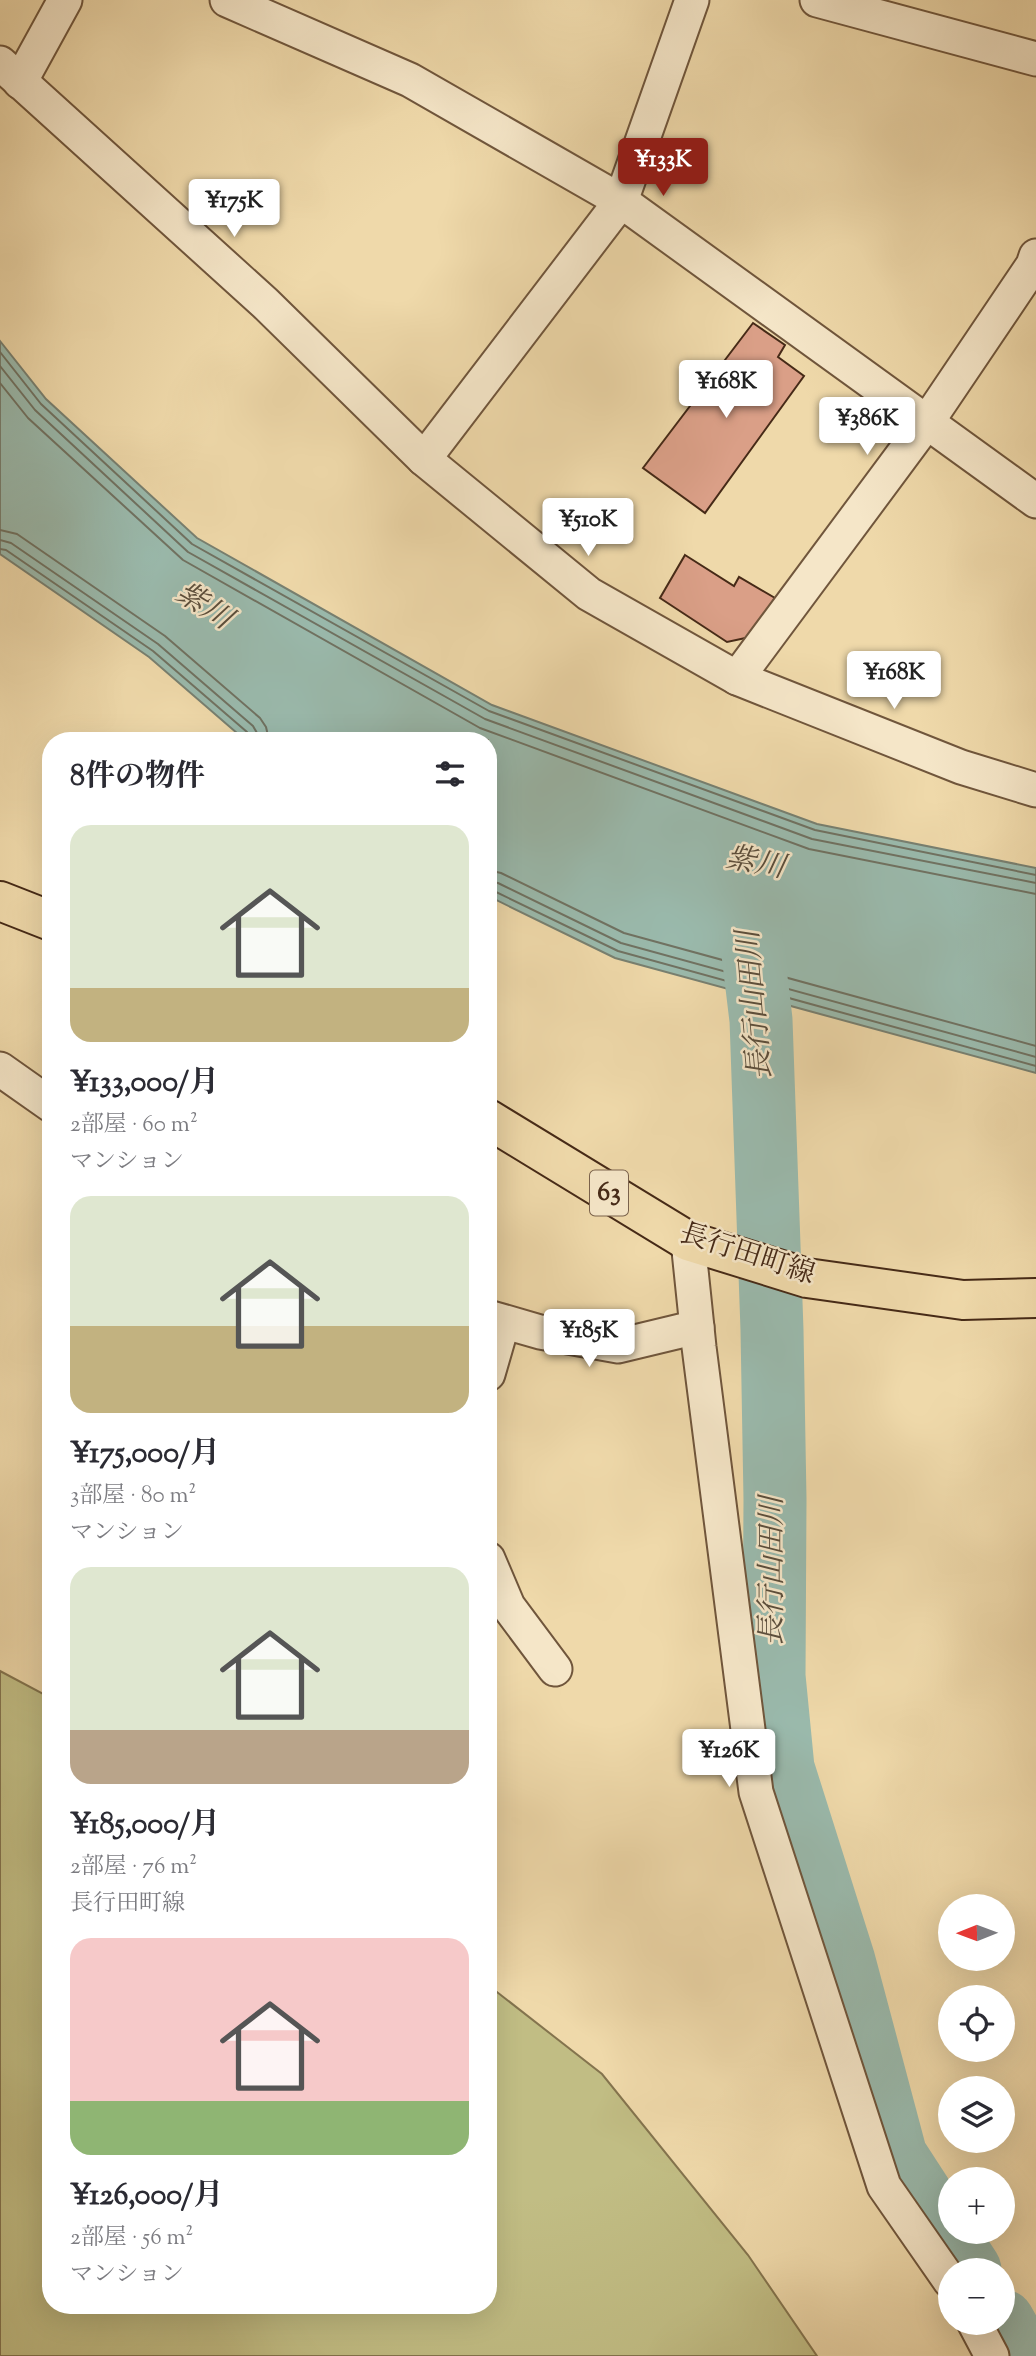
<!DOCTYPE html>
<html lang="ja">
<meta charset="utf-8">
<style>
:root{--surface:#fff;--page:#f2f2f3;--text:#2b2b33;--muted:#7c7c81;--accent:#8f2418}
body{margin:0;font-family:"Sorts Mill Goudy","Noto Serif JP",serif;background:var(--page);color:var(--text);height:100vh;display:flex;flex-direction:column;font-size:26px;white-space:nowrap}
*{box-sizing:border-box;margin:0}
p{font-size:23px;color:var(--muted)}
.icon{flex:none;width:38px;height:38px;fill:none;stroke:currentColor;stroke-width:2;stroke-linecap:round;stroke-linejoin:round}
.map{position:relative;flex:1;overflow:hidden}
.panel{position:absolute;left:42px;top:732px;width:455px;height:1582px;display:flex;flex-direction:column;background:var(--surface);border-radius:28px;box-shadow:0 7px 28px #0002}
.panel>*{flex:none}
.needle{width:46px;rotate:269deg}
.fabs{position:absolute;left:938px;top:1894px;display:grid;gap:14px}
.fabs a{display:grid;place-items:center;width:77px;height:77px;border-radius:50%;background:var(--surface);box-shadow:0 7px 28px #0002;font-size:35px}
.price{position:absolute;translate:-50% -60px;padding:0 16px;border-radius:7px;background:#fff;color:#222;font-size:23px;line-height:46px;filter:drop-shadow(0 2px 4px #0008)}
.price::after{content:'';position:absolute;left:50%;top:42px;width:21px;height:16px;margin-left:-10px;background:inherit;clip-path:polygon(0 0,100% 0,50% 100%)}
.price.current{background:var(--accent);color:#fff}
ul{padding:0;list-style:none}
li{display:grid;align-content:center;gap:14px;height:371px;padding:0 28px}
li span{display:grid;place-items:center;height:217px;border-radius:21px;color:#555}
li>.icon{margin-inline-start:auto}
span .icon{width:126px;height:126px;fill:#fffc;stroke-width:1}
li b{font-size:30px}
h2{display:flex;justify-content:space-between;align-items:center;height:84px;padding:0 28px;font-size:30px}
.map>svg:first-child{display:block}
</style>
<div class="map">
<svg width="1036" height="2356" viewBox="0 0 1036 2356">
<rect width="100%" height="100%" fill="#efd9aa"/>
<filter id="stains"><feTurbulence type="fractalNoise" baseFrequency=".00286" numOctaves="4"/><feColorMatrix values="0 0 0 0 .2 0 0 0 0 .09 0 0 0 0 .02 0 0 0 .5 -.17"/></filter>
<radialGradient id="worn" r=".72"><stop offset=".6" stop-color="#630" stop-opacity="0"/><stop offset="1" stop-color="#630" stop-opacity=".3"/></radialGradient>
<!-- green -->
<path fill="#c1bd84" stroke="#84744e" stroke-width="2" d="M0 1671 51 1698V2305H488V1985L602 2074 748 2255 817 2356H0Z"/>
<!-- water -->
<path fill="#9abaad" stroke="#788071" stroke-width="2" d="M0 341 46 399 197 538 492 705 817 824 1036 868V1073L615 958 488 896V740H245L149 657 0 554Z"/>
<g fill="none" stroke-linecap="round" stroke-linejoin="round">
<!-- shore -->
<g stroke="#707262" stroke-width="2">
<path d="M0 352 41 404 192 544 489 711 815 830 1036 875"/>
<path d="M0 366 35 410 188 552 485 719 812 839 1036 883"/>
<path d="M0 383 28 418 183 560 480 728 809 849 1036 894"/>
<path d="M0 530 17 534 165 636 260 718 266 727 269 740"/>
<path d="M0 540 11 543 158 644 253 726 257 733 258 740"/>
<path d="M0 549 6 550 153 651 247 732 249 740"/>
<path d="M488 870 501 873 624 933 1036 1046"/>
<path d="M488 881 498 883 621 943 1036 1057"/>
<path d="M488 890 494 891 618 951 1036 1066"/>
</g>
<!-- river -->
<g stroke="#9abaad" stroke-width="63">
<path d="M748 912 761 1020 772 1330 775 1499 774 1676 783 1768 844 1961 896 2156 970 2270"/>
<path d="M1003 2321 1023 2356"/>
</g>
</g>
<!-- building -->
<g fill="#da9f87" stroke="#462a17" stroke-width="2">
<path d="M753 323 785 345 778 357 804 376 705 513 643 468Z"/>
<path d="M685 555 734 586 739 577 775 598 750 637 727 642 660 598Z"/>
</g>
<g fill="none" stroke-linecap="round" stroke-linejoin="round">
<!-- street casing -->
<g stroke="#70563c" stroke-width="37">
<g id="street">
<path d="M227 0 410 80 621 201 1036 501"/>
<path d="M817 0 1036 59"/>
<path d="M0 63 265 303 424 459 589 594 737 678 961 767 1036 790"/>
<path d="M20 82 65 0"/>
<path d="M424 459 621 201 692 0"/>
<path d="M737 678 927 422 1033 265 1036 256"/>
<path d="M0 1069 51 1105"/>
<path d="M688 1241 699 1347 756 1792 884 2186 950 2281"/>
<path d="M488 1317 540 1332 618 1346 697 1327"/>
<path d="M488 1374 503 1322"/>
<path d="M488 1559 508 1606 555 1669"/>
<path d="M974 2322 992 2356"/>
</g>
</g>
<!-- primary casing -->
<g stroke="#462a17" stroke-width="42">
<g id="primary">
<path d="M0 901 51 921"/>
<path d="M488 1119 688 1241 807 1278 963 1300 1036 1298"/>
</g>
</g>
<!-- street -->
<use href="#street" stroke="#f5e6c8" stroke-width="33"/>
<!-- primary -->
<use href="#primary" stroke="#efd9aa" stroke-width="38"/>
</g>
<g text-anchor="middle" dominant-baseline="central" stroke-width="5" stroke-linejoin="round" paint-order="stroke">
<!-- shield labels -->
<rect fill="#f5e6c8" stroke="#7a624c" stroke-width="2" x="590" y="1170.5" width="38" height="45" rx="5"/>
<g font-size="26" font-weight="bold" fill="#462a17">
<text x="609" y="1193">63</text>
</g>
<!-- street labels -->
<g font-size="28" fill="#462a17" stroke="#f5e6c8">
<text transform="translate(747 1255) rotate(18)">長行田町線</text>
</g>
<!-- water labels -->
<g font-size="30" font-style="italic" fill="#5b4e3c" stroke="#f5e6c8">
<text transform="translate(203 607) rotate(33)">紫川</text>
<text transform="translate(755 864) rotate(11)">紫川</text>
<text transform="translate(756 1005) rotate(-95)">長行山田川</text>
<text transform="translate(773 1571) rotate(-90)">長行山田川</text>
</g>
</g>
<rect width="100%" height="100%" filter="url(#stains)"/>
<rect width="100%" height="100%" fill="url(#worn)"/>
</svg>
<div class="fabs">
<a><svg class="needle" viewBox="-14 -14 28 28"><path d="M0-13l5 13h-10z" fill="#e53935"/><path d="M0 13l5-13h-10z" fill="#7c7c81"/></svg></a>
<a><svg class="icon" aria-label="locate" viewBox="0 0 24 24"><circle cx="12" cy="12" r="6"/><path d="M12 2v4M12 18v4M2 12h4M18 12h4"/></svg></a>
<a><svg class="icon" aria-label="layers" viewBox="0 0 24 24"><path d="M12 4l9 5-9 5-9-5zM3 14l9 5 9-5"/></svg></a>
<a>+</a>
<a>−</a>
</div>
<b class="price current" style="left:663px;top:198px">¥133K</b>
<b class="price" style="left:234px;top:239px">¥175K</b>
<b class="price" style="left:726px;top:420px">¥168K</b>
<b class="price" style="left:867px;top:457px">¥386K</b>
<b class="price" style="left:588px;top:558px">¥510K</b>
<b class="price" style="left:894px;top:711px">¥168K</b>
<b class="price" style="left:589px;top:1369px">¥185K</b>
<b class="price" style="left:729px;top:1789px">¥126K</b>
<section class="panel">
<h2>8件の物件<svg class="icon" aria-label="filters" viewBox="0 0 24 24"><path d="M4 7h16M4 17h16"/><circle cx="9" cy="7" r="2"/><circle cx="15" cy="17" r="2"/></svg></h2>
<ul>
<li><span style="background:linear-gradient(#dfe7d0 75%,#c2b280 0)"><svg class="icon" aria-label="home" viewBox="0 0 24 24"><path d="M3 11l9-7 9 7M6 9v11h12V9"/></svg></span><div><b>¥133,000/月</b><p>2部屋 · 60 m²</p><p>マンション</p></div></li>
<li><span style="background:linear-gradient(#dfe7d0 60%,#c2b280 0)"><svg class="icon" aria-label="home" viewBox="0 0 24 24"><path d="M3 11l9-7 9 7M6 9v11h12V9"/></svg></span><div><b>¥175,000/月</b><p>3部屋 · 80 m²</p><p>マンション</p></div></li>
<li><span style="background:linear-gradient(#dfe7d0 75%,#b9a48a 0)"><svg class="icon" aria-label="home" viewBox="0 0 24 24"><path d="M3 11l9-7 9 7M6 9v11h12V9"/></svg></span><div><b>¥185,000/月</b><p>2部屋 · 76 m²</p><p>長行田町線</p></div></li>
<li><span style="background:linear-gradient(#f6c9c9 75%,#8fb573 0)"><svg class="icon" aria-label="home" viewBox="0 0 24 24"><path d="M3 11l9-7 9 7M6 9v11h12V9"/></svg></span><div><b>¥126,000/月</b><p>2部屋 · 56 m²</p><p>マンション</p></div></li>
</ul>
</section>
</div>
